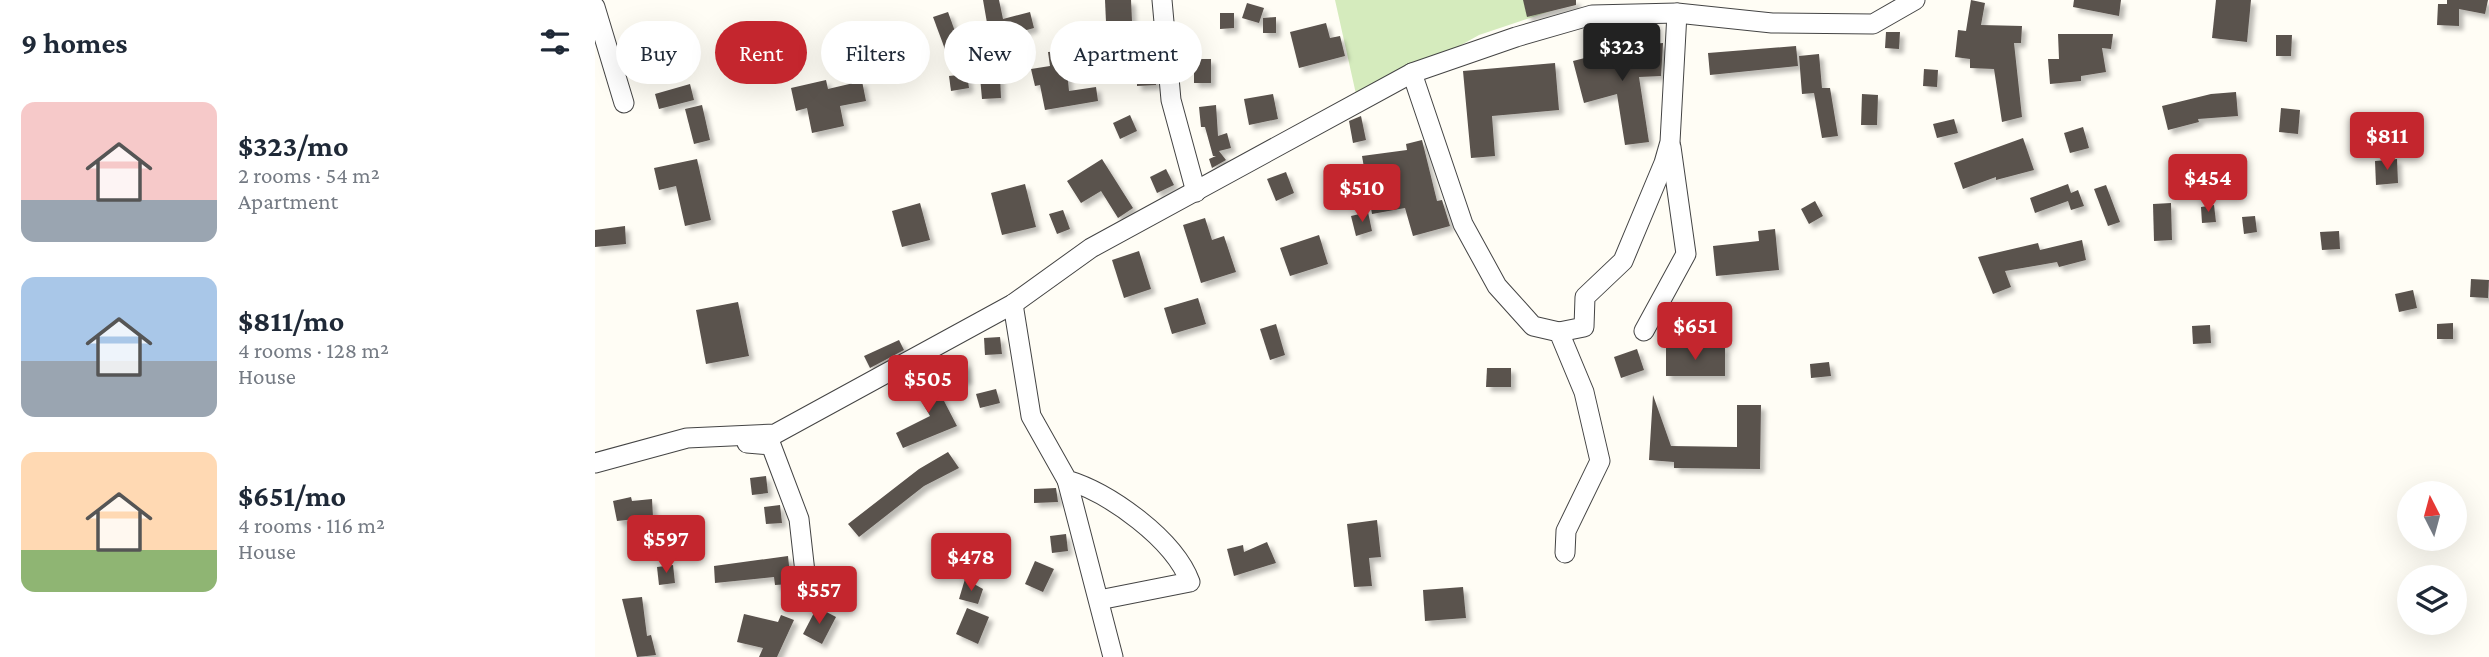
<!DOCTYPE html>
<meta charset="utf-8">
<style>
:root{--surface:#fff;--page:#f6f6f7;--text:#1f2937;--muted:#747a83;--accent:#c4262e}
body{margin:0;font-family:"Crimson Pro",serif;background:var(--page);color:var(--text);height:100vh;display:flex;flex-direction:column;font-size:26px;white-space:nowrap}
*{box-sizing:border-box;margin:0}
p{font-size:23px;color:var(--muted)}
.icon{flex:none;width:38px;height:38px;fill:none;stroke:currentColor;stroke-width:2;stroke-linecap:round;stroke-linejoin:round}
.map{position:relative;flex:1;overflow:hidden}
.panel{display:flex;flex-direction:column;background:var(--surface);width:595px}
.panel>*{flex:none}
.banner{position:absolute;left:21px;top:21px;width:665px;height:63px;display:flex;gap:14px}
.needle{width:46px;rotate:354deg}
.fabs{position:absolute;left:1802px;top:481px;display:grid;gap:14px}
.fabs a{display:grid;place-items:center;width:70px;height:70px;border-radius:50%;background:var(--surface);box-shadow:0 7px 28px #0002;font-size:35px}
.price{position:absolute;translate:-50% -60px;padding:0 16px;border-radius:7px;background:var(--accent);color:#fff;font-size:23px;line-height:46px;filter:drop-shadow(0 2px 4px #0008)}
.price::after{content:'';position:absolute;left:50%;top:42px;width:21px;height:16px;margin-left:-10px;background:inherit;clip-path:polygon(0 0,100% 0,50% 100%)}
.price.active{background:#222;color:#fff}
ul{padding:0;list-style:none}
li{display:flex;align-items:center;gap:21px;height:175px;padding:0 21px}
li span{display:grid;place-items:center;flex:none;width:196px;height:140px;border-radius:14px;color:#555}
li>.icon{margin-inline-start:auto}
span .icon{width:84px;height:84px;fill:#fffc;stroke-width:1}
li b{font-size:30px}
h2{display:flex;justify-content:space-between;align-items:center;height:84px;padding:0 21px;font-size:30px}
.pill{padding:0 24px;border-radius:32px;background:var(--surface);box-shadow:0 7px 28px #0002;font-size:24px;line-height:63px}
.pill.active{background:var(--accent);color:#fff}
main{display:flex;flex:1;min-height:0}
.map>svg:first-child{display:block}
</style>
<main>
<section class="panel">
<h2>9 homes<svg class="icon" aria-label="filters" viewBox="0 0 24 24"><path d="M4 7h16M4 17h16"/><circle cx="9" cy="7" r="2"/><circle cx="15" cy="17" r="2"/></svg></h2>
<ul>
<li><span style="background:linear-gradient(#f6c9c9 70%,#9aa5b1 0)"><svg class="icon" aria-label="home" viewBox="0 0 24 24"><path d="M3 11l9-7 9 7M6 9v11h12V9"/></svg></span><div><b>$323/mo</b><p>2 rooms · 54 m²</p><p>Apartment</p></div></li>
<li><span style="background:linear-gradient(#a9c7e8 60%,#9aa5b1 0)"><svg class="icon" aria-label="home" viewBox="0 0 24 24"><path d="M3 11l9-7 9 7M6 9v11h12V9"/></svg></span><div><b>$811/mo</b><p>4 rooms · 128 m²</p><p>House</p></div></li>
<li><span style="background:linear-gradient(#ffd9b3 70%,#8fb573 0)"><svg class="icon" aria-label="home" viewBox="0 0 24 24"><path d="M3 11l9-7 9 7M6 9v11h12V9"/></svg></span><div><b>$651/mo</b><p>4 rooms · 116 m²</p><p>House</p></div></li>
</ul>
</section>
<div class="map">
<svg width="1894" height="657" viewBox="0 0 1894 657">
<defs>
<filter id="shadow"><feDropShadow dx="4.5" dy="4.5" stdDeviation="2" flood-color="#0004"/></filter>
</defs>
<rect width="100%" height="100%" fill="#fffdf5"/>
<!-- green -->
<path fill="#d5ebbd" d="M740 0H980V3L884 35 763 103Z"/>
<!-- building -->
<g fill="#5a524d" filter="url(#shadow)">
<path d="M388 0H404L408 19 435 12 439 28 395 40Z"/>
<path d="M510 0H536L537 21 511 22Z"/>
<path d="M928 0H981V5L932 17Z"/>
<path d="M1376 0 1390 3 1386 25 1427 26 1426 43H1419L1427 117 1407 122 1399 69 1375 68V59L1360 57 1363 30 1371 31Z"/>
<path d="M1479 0H1526L1524 16 1478 7Z"/>
<path d="M1621 0H1656L1652 42 1617 38Z"/>
<path d="M1852 0H1893L1890 14 1864 9V26L1842 25 1843 4H1852Z"/>
<path d="M652 3 669 8 664 23 647 18Z"/>
<path d="M353 12 366 48 351 52 338 17Z"/>
<path d="M625 13H639V28L625 29Z"/>
<path d="M681 17V33H668V18Z"/>
<path d="M731 23 735 38 745 36 750 56 704 68 695 32Z"/>
<path d="M1291 32H1305L1304 49 1290 48Z"/>
<path d="M1463 34H1518L1516 49 1507 48 1511 72 1486 76V81L1455 84 1453 59H1464Z"/>
<path d="M1681 35H1697L1696 56H1681Z"/>
<path d="M1068 43 1066 76 1044 77 1054 142 1030 145 1022 94 989 103 978 61 1021 50V47Z"/>
<path d="M1201 46 1203 66 1115 75 1113 53Z"/>
<path d="M470 51 474 91 501 87 503 101 450 110 445 85 440 86 436 69 455 66 453 52Z"/>
<path d="M1224 54 1227 88H1235L1243 136 1227 138 1219 93 1207 94 1204 56Z"/>
<rect x="599" y="59" width="17" height="24"/>
<path d="M960 63 964 110 897 116 900 156 876 158 868 71Z"/>
<path d="M560 67 561 85 542 86V68Z"/>
<path d="M1329 69 1343 70 1342 87 1328 86Z"/>
<path d="M372 74 374 88 356 91 354 76Z"/>
<path d="M405 75 406 98 387 99 385 77Z"/>
<path d="M231 80 233 89 267 81 271 101 245 106 249 126 217 133 212 108 201 111 196 88Z"/>
<path d="M95 84 99 100 64 109 60 94Z"/>
<path d="M1641 92 1643 116 1603 119 1604 122 1573 130 1567 106 1616 94Z"/>
<path d="M678 94 683 119 654 125 649 99Z"/>
<path d="M1267 94 1283 95 1282 125H1266Z"/>
<path d="M107 105 115 140 99 144 90 109Z"/>
<path d="M621 105 623 136 632 133 636 148 624 151 631 160 617 168 614 159 621 156H618L610 127H606L604 107Z"/>
<path d="M1686 108 1705 110 1703 134 1684 132Z"/>
<path d="M535 115 542 131 525 139 518 123Z"/>
<path d="M766 116 771 140 758 143 754 121Z"/>
<path d="M1359 119 1363 133 1342 138 1338 124Z"/>
<path d="M1488 127 1494 148 1475 153 1469 133Z"/>
<path d="M1428 138 1439 170 1401 180V177L1368 189 1359 163Z"/>
<path d="M827 140 842 201 847 200 855 226 818 236 810 208 777 214 767 156 812 150 811 144Z"/>
<path d="M102 159 116 220 90 226 81 186 64 190 59 168Z"/>
<path d="M507 159 538 208 523 218 506 191 486 203 472 181Z"/>
<path d="M1802 159 1803 183 1781 185 1780 161Z"/>
<path d="M571 169 579 185 562 193 555 177Z"/>
<path d="M691 172 699 193 681 201 672 179Z"/>
<path d="M430 184 441 227 407 235 396 193Z"/>
<path d="M1473 184 1476 193 1483 190 1489 206 1476 210 1473 201 1440 213 1435 198Z"/>
<path d="M1511 185 1525 222 1513 226 1499 189Z"/>
<path d="M1220 201 1228 216 1214 224 1206 209Z"/>
<path d="M325 203 335 240 307 247 297 211Z"/>
<path d="M1576 203 1577 240 1559 241 1558 204Z"/>
<path d="M1619 205 1621 222 1607 223 1606 207Z"/>
<path d="M468 210 475 229 462 234 454 214Z"/>
<path d="M773 212 777 231 761 236 756 216Z"/>
<path d="M1660 216 1662 232 1649 234 1647 217Z"/>
<path d="M610 218 617 240 629 236 641 272 606 283 588 225Z"/>
<path d="M30 226 31 244 0 247V230Z"/>
<path d="M1180 229 1184 270 1121 276 1118 246 1164 241 1163 231Z"/>
<path d="M1744 231 1745 249 1727 250 1725 232Z"/>
<path d="M724 235 733 264 695 276 685 248Z"/>
<path d="M1487 240 1491 260 1464 267 1462 262 1410 271 1416 287 1398 294 1383 257 1443 243 1445 250Z"/>
<path d="M544 251 556 289 529 298 517 260Z"/>
<path d="M1876 279 1894 280 1893 298 1875 297Z"/>
<path d="M1818 290 1822 308 1804 312 1800 294Z"/>
<path d="M603 298 611 324 577 334 569 308Z"/>
<path d="M143 302 154 356 111 364 101 310Z"/>
<path d="M1858 323V339H1842V324Z"/>
<path d="M681 324 690 355 675 360 665 329Z"/>
<path d="M1615 325 1616 343 1598 344 1597 326Z"/>
<path d="M405 337 407 354 390 355 389 338Z"/>
<path d="M304 340 309 350 275 368 269 356Z"/>
<rect x="1071" y="347" width="59" height="29"/>
<path d="M1042 349 1049 370 1026 378 1019 357Z"/>
<path d="M1234 362 1236 376 1216 378 1215 364Z"/>
<path d="M371 363 373 380 357 381 355 364Z"/>
<path d="M892 368H916V387H891Z"/>
<path d="M335 374 362 426 308 448 301 433 335 416 317 385Z"/>
<path d="M401 389 405 403 385 408 381 394Z"/>
<path d="M1058 395 1076 446 1142 447V405H1166L1165 469 1079 468V462L1054 460Z"/>
<path d="M353 452 364 468 329 486 264 537 253 524 324 469Z"/>
<path d="M171 476 173 493 157 495 155 478Z"/>
<path d="M461 488 463 502 439 503V489Z"/>
<path d="M36 497 37 501 57 499 58 517 22 521 18 501Z"/>
<path d="M185 505 187 523 171 524 169 507Z"/>
<path d="M782 520 786 557 774 558 777 586 759 587 752 524Z"/>
<path d="M471 534 473 551 457 553 455 536Z"/>
<path d="M672 542 681 563 639 576 632 549 648 545 649 552Z"/>
<path d="M193 556 196 584 180 585 179 577 120 583 119 566Z"/>
<path d="M440 561 459 569 448 592 430 584Z"/>
<path d="M78 565 80 583 64 585 62 567Z"/>
<path d="M370 579 388 589 383 604 364 599Z"/>
<path d="M868 587 871 618 830 621 828 590Z"/>
<path d="M47 597 52 636 56 635 61 655 42 657 27 599Z"/>
<path d="M222 607 241 617 227 644 208 634Z"/>
<path d="M372 608 394 617 383 644 361 634Z"/>
<path d="M149 614 183 622 186 615 199 620 182 657H164L168 648 142 642Z"/>
</g>
<g fill="none" stroke-linecap="round" stroke-linejoin="round">
<!-- street casing -->
<g stroke="#444" stroke-width="21">
<g id="street">
<path d="M567 0 576 100 601 192"/>
<path d="M0 7 29 103"/>
<path d="M817 73 868 224 902 286 938 326 964 332 989 392 1005 461 971 531 970 553"/>
<path d="M418 304 436 416 472 480C515 493 579 539 595 582L504 600"/>
<path d="M1049 331 1091 254 1076 147"/>
<path d="M964 332 989 327 990 297 1028 261 1069 163 1075 142 1082 13"/>
<path d="M152 443 176 445 204 519 213 599"/>
<path d="M0 463 92 438 180 434 418 304 496 248 817 73 921 37 997 15 1082 13 1177 23 1278 24 1320 0"/>
<path d="M472 480 518 657"/>
</g>
</g>
<!-- street -->
<use href="#street" stroke="#fff" stroke-width="19"/>
</g>
</svg>
<div class="fabs">
<a><svg class="needle" viewBox="-14 -14 28 28"><path d="M0-13l5 13h-10z" fill="#e53935"/><path d="M0 13l5-13h-10z" fill="#747a83"/></svg></a>
<a><svg class="icon" aria-label="layers" viewBox="0 0 24 24"><path d="M12 4l9 5-9 5-9-5zM3 14l9 5 9-5"/></svg></a>
</div>
<b class="price active" style="left:1027px;top:83px">$323</b>
<b class="price" style="left:1792px;top:172px">$811</b>
<b class="price" style="left:1613px;top:214px">$454</b>
<b class="price" style="left:767px;top:224px">$510</b>
<b class="price" style="left:1100px;top:362px">$651</b>
<b class="price" style="left:333px;top:415px">$505</b>
<b class="price" style="left:71px;top:575px">$597</b>
<b class="price" style="left:376px;top:593px">$478</b>
<b class="price" style="left:224px;top:626px">$557</b>
<div class="banner">
<a class="pill">Buy</a>
<a class="pill active">Rent</a>
<a class="pill">Filters</a>
<a class="pill">New</a>
<a class="pill">Apartment</a>
</div>
</div>
</main>
